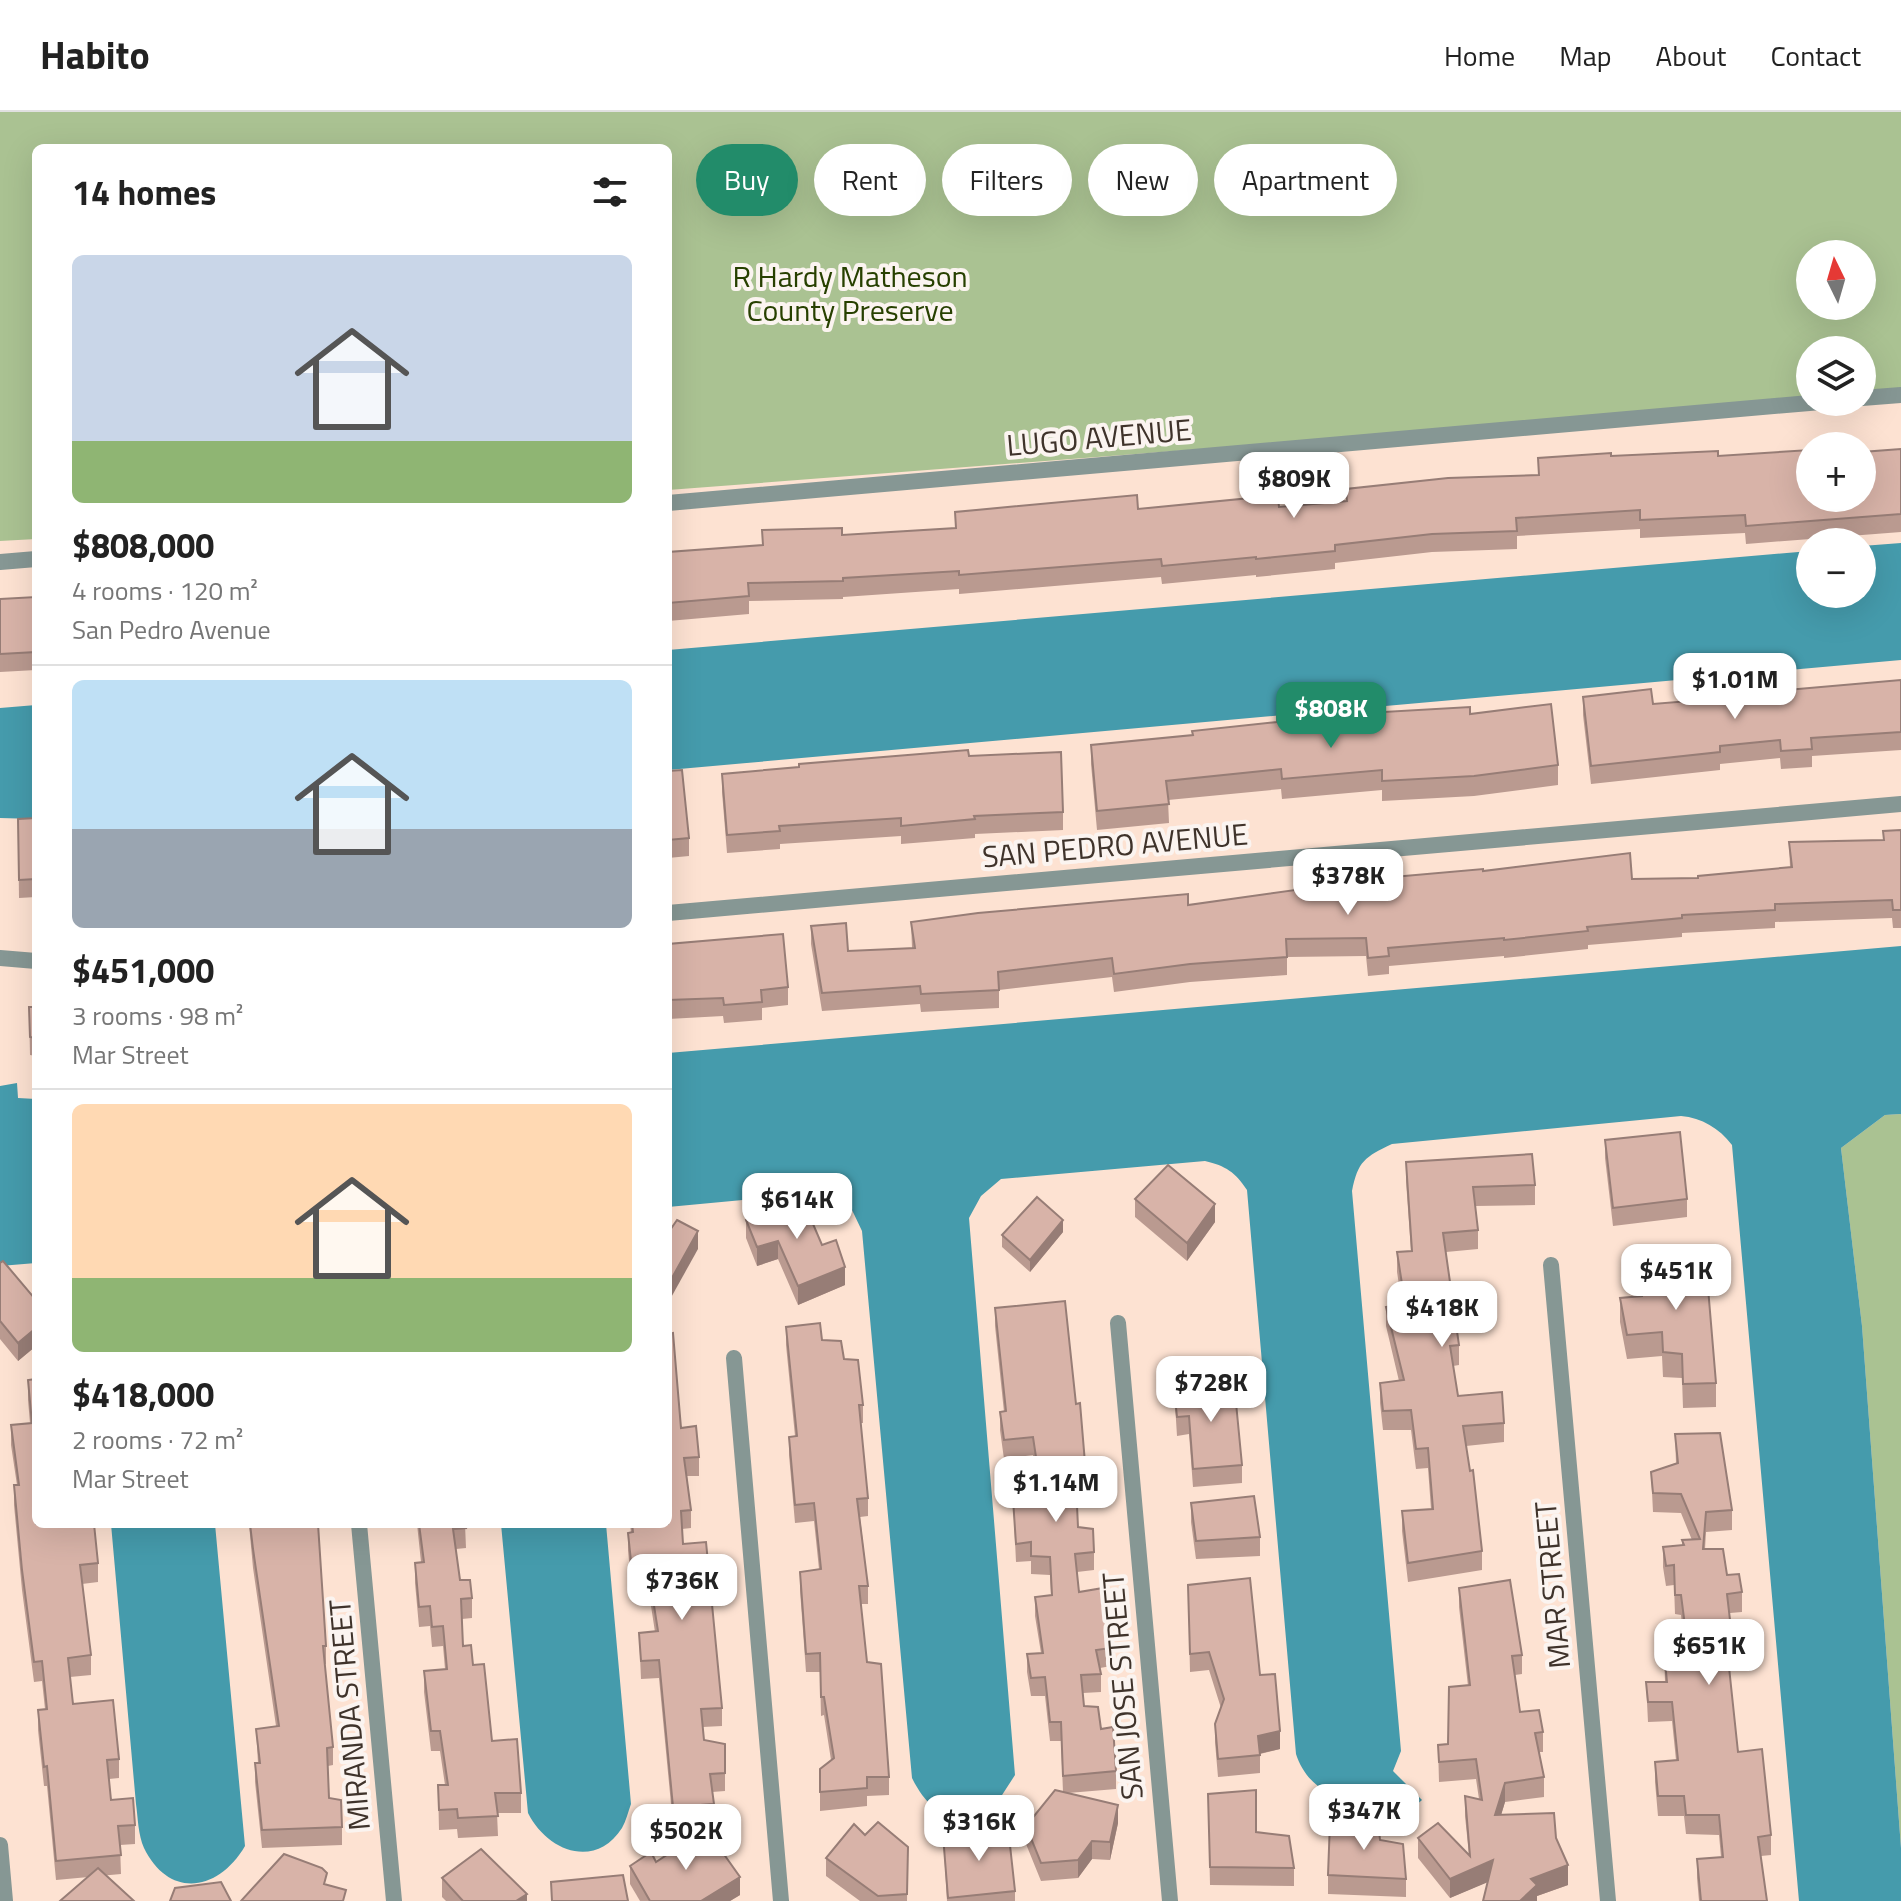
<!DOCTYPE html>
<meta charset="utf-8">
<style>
:root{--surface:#fff;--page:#f2f2f2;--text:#222;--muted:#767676;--line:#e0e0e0;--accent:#228c6a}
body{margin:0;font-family:"Titillium Web",sans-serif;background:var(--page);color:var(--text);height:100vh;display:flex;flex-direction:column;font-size:30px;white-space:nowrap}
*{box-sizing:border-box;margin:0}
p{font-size:26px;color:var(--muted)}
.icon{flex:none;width:44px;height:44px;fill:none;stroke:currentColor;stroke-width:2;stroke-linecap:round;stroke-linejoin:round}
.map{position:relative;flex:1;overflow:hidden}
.side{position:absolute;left:32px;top:32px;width:640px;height:1384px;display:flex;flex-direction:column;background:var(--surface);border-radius:12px;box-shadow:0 8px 32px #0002}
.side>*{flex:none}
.banner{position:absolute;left:696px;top:32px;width:760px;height:72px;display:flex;gap:16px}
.needle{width:52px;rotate:355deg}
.controls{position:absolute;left:1796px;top:128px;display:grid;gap:16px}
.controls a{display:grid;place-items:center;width:80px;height:80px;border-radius:50%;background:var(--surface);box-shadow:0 8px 32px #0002;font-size:40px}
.price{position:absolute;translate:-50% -68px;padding:0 18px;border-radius:16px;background:#fff;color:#222;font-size:26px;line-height:52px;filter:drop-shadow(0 2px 4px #0008)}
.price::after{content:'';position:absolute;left:50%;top:48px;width:24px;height:18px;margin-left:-12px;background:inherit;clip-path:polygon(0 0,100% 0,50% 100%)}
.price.selected{background:var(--accent);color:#fff}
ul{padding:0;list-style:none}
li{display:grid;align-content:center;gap:16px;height:424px;padding:0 40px}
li+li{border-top:2px solid var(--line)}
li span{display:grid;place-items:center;height:248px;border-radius:12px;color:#555}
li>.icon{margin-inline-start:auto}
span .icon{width:144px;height:144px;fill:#fffc;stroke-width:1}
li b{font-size:34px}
h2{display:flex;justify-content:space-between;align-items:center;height:96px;padding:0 40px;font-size:34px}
.pill{padding:0 28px;border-radius:36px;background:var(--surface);box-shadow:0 8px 32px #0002;font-size:28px;line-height:72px}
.pill.selected{background:var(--accent);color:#fff}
header{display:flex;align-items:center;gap:48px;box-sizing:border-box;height:112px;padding:0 40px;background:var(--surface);border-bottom:2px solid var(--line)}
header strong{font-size:38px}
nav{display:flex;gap:44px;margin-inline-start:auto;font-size:28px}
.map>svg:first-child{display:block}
</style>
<header>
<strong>Habito</strong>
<nav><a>Home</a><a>Map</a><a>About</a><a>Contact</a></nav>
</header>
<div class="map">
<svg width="1901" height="1789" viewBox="0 0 1901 1789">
<rect width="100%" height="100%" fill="#fde2d2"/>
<!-- green -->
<g fill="#aac292" fill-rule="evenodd">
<path d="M0 0H1901V283L1862 286V238H1810V290H1814L668 378V36H36V427L0 429ZM1810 142H1862V194H1810Z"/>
<path d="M1901 1002V1736L1862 1214 1841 1036 1885 1003Z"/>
</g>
<!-- water -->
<g fill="#459bac">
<path d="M1901 431V548L668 658V538L1810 439V482H1862V434Z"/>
<path d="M36 593V707L0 706V596Z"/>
<path d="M1901 834V1002L1885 1003 1841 1036 1862 1214 1901 1736V1789H1799L1732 1033C1719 1016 1702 1006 1681 1004L1392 1032C1365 1045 1358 1049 1352 1079L1401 1639 1393 1659 1422 1688 1407 1701 1377 1675C1372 1678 1365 1683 1359 1684 1329 1690 1304 1668 1296 1642L1247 1078C1235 1060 1226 1054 1205 1049L1001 1067 981 1084 969 1106 1015 1663 993 1697C953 1709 932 1706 912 1666L862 1119 852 1098 819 1081 668 1095V941Z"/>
<path d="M17 971 18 986 36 987V1151L0 1154V974Z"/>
<path d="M111 1412H215L245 1734C218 1780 169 1787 144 1736 138 1723 138 1706 136 1692Z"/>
<path d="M501 1412H606L631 1692C628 1700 626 1709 622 1716 595 1758 547 1739 528 1701Z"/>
</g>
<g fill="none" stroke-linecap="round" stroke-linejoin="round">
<!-- minor -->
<g stroke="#869794" stroke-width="16">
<path d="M1862 286 1901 283"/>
<path d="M668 391 1821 290"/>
<path d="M0 450 36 447"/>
<path d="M668 801 1901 692"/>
<path d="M0 846 36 849"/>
<path d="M1551 1153 1608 1789"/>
<path d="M1118 1211 1170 1789"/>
<path d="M734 1246 781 1789"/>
<path d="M359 1412 394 1789"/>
<path d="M0 1733 5 1789"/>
</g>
</g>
<!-- wall -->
<g fill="#ba9a90">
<path d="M1901 337V420L1746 432 1745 421 1640 426V417L1517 424V437L1432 440 1335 451V457L1256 465V463L1162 472 1161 465 959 482V477L843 485V487L749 489V502L668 509V440L762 433 842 423 955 416V400L1138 397 1249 386V378L1279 395 1346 389V377L1538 363V346L1611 344H1718L1810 386Z"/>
<path d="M36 485V558L0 560V487Z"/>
<path d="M1901 568V638L1812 644V655L1781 657 1780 646 1720 652V658L1591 672 1583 603V585L1653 592 1776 582Z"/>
<path d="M1349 602H1470L1558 653V673L1474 684 1382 689V678L1282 687 1281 677 1168 688 1169 711 1097 718 1091 652V633L1192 623Z"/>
<path d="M969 644 1063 700V718L975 722V726L901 732V724L780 732V737L727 741 722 680V662Z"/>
<path d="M668 659 689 726V744L668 746Z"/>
<path d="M36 706V785L19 786 18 707Z"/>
<path d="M1901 718V816H1893L1892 806 1775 810V816L1682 821V825L1588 833V837L1504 846V844L1389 854V862L1368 864 1366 844 1287 845V863L1190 870 1114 880 1112 865 999 878V896L921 900 920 892 822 899 811 832V814L848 839 912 836 911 810 1188 793 1483 759 1632 767 1698 766 1790 755 1789 730 1883 728V719Z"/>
<path d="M668 832 788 875V893L762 896V908L724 911 723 904 668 907Z"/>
<path d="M29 895H36V944L30 943Z"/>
<path d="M1605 1028 1687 1087V1105L1613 1114 1605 1046Z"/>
<path d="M1406 1050 1535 1073V1093L1475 1094 1478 1118V1137L1446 1140 1459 1233V1253L1453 1254 1458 1284 1504 1311V1330L1466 1334 1482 1439V1458L1408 1470 1402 1419V1399L1431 1397 1428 1356 1416 1357 1411 1318H1383L1380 1291V1271L1399 1269 1386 1214V1195L1402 1192 1397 1160V1140L1411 1139 1406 1069Z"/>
<path d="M1135 1087 1215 1110 1187 1149 1135 1105Z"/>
<path d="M746 1108 822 1133 845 1173 798 1193 778 1147 757 1154 746 1126Z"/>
<path d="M1063 1120 1030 1160 1002 1135V1123Z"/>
<path d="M1638 1149 1716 1271V1295L1683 1296 1682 1266 1663 1265 1662 1244 1627 1247 1620 1210V1186L1639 1184Z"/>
<path d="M0 1151 36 1188V1234L18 1249 0 1227Z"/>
<path d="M995 1196 1076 1292 1085 1351V1369H1076L1078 1415 1094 1440V1458L1077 1460 1079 1480 1111 1536V1554L1100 1556 1101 1562V1580L1083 1581 1084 1594 1101 1617 1116 1659V1677L1068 1681 1118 1711 1110 1748 1092 1747 1078 1766 1041 1769 1026 1732V1714L1063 1680 1061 1629H1050L1045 1584H1031L1027 1560V1542L1041 1541 1035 1504V1485L1051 1483 1050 1463 1031 1462V1449L1016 1450 1013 1387 1039 1385 1033 1343 1004 1347 1000 1318V1300H1004L995 1214Z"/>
<path d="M786 1215 822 1228 844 1247 863 1293V1311H860L868 1386V1404L860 1405 868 1474V1492H861L867 1550 889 1665V1683L867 1684V1694L820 1699V1657L831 1648 824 1603 821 1604 820 1560H806L800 1478V1460L819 1457 814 1409 795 1411 789 1343V1325L795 1324 786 1233Z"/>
<path d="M36 1267V1412L98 1451V1470L82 1472 91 1543V1563L70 1565 73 1592 119 1647V1666L109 1667 111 1688 135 1713V1732L120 1733 121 1762 56 1768 47 1674H44L38 1618V1598L45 1597 42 1569 34 1570 22 1478 14 1393V1373H17L11 1333V1313L30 1311 28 1288V1268Z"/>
<path d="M1174 1276 1242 1353V1371L1193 1375 1189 1322 1177 1324Z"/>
<path d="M681 1316 699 1345V1364H687L691 1398V1416L682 1417 683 1432 722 1596V1614L703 1615 704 1628 725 1632V1679L712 1680 714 1710 673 1713 659 1566 641 1567 639 1521 655 1520 647 1468 631 1467 628 1439V1421H631L630 1412H668Z"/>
<path d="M1675 1322 1732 1398V1418L1706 1420 1705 1437 1742 1480V1500L1730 1501V1528L1726 1527 1738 1640 1771 1723V1743L1761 1744 1767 1789H1699L1697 1766V1747L1721 1745 1719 1723 1686 1722 1684 1704H1658L1655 1670V1650L1676 1648 1672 1609 1648 1610 1646 1570H1665L1664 1539 1685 1537 1681 1503 1675 1502 1674 1473 1666 1474 1663 1455V1435L1682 1433V1428H1692L1681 1401 1653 1400 1651 1360 1676 1351Z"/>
<path d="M1191 1391 1260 1425V1444L1196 1447 1191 1410Z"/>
<path d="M249 1412H318L326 1534V1552H325L333 1635V1653L328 1654 329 1686 342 1715V1733L262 1736 255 1670V1651H258L256 1617 276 1614 253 1456Z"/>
<path d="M417 1412H465L466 1436 456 1437 460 1468 472 1486V1506L462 1507 463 1534 473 1553 492 1629 521 1681V1701H497L498 1724 458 1726 457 1717 439 1718 438 1673H445L440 1639H431L424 1580V1559L445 1557 443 1534 432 1535 430 1514 419 1515 415 1471V1451L421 1450Z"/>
<path d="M1188 1473 1260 1563 1280 1637 1260 1642V1661L1218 1665 1215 1630V1612L1221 1596 1209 1558 1190 1560Z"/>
<path d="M1459 1476 1522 1543V1562L1515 1563 1520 1600 1543 1620V1640H1539L1544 1665V1685L1505 1690 1501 1703 1556 1726 1568 1773 1537 1784V1789L1487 1770 1450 1786 1418 1746V1726L1469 1743 1465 1704V1684L1479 1687 1476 1667 1439 1670 1438 1633 1448 1632 1468 1574 1459 1495Z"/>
<path d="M1208 1682 1294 1756V1774L1210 1773Z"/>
<path d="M865 1723 908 1735 907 1789H860L826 1764V1746Z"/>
<path d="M943 1723 1015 1779V1789H947Z"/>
<path d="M1380 1728 1406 1767V1785L1328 1782V1763Z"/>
<path d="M656 1750 740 1783 730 1789H640L630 1772V1754Z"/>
<path d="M442 1766 527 1789H446L442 1785Z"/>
</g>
<!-- shaded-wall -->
<g fill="#977d76">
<path d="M1215 1092V1110L1187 1149V1131Z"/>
<path d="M1063 1108V1120L1030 1160V1148Z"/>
<path d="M698 1119V1137L668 1191V1173Z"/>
<path d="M778 1129V1147L757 1154V1135Z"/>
<path d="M845 1155V1173L798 1193V1174Z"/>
<path d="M36 1216V1234L18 1249V1231Z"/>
<path d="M1280 1619V1637L1258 1642V1624Z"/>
<path d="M1505 1671V1690L1495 1723V1703Z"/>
<path d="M1118 1693V1711L1110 1748V1730Z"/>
<path d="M1092 1729V1747L1078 1766V1748Z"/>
<path d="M1493 1748V1768L1450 1786V1767Z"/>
<path d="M1568 1753V1773L1537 1784V1789H1520L1531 1767Z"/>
<path d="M740 1765V1783L730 1789H701Z"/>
<path d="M527 1782V1789H516Z"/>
</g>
<!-- building -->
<g fill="#d8b3a8" stroke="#977d76" stroke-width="2">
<path d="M1901 337V402L1746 414 1745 403 1640 408V398L1516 406 1517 419 1432 422 1335 433V439L1256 447V445L1162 454 1161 447 959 463V459L843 466V469L748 471 749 484 668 491V440L763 433 762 418 842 416V423L956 416 955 400 1137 383 1138 397 1250 386 1249 378 1277 375 1279 395 1347 389 1346 377 1448 366 1539 363 1538 346 1611 341V344L1718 339V344L1810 338V386H1862V340Z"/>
<path d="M36 485V540L0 542V487Z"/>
<path d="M1901 568V620L1811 626 1812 637 1781 639 1780 628 1720 634V640L1591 654 1583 585 1651 577 1653 592 1776 582V579Z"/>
<path d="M1551 592 1558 653 1474 664 1382 669V658L1282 667 1281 657 1166 669 1169 692 1097 699 1091 633 1193 623 1192 619 1277 610V604L1348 598 1349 602 1470 595V602Z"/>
<path d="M968 638 969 644 1061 640 1063 700 974 704 975 707 901 714V706L779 714 780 719 727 723 722 662 799 655V652Z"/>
<path d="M682 658 689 726 668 728V659Z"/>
<path d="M36 706V767L19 768 18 707Z"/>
<path d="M1901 718V798H1893L1892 788 1775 792V798L1682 803V806L1587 815 1588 819 1504 828V826L1388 836 1389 844 1368 846 1366 826 1286 827 1287 845 1190 852 1114 862 1112 846 998 860 999 878 921 882 920 874 822 881 811 814 846 811 848 839 915 836 911 810 978 801 1188 782V793L1303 777V773L1483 757V759L1630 741 1632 767 1698 766V764L1792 755 1789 730 1884 728 1883 719Z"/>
<path d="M783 822 788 875 761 878 762 890 724 893 723 886 668 888V832Z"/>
<path d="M29 895H36V926L30 925Z"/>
<path d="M1680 1020 1687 1087 1613 1096 1605 1028Z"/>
<path d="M1532 1042 1535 1073 1473 1075 1478 1118 1443 1121 1459 1233 1450 1234 1458 1284 1502 1280 1504 1311 1463 1314 1470 1359 1473 1358 1482 1439 1408 1451 1402 1399 1433 1397 1428 1336 1416 1337 1411 1298 1383 1299 1380 1271 1404 1268 1386 1195 1405 1191 1397 1140 1412 1139 1406 1050Z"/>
<path d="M1168 1053 1215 1092 1187 1131 1135 1087Z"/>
<path d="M801 1084 822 1133 836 1128 845 1155 798 1174 778 1129 757 1135 746 1108Z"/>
<path d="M1037 1085 1063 1108 1030 1148 1002 1123Z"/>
<path d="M677 1108 698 1119 668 1173V1121Z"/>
<path d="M1705 1140 1716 1271 1683 1272 1682 1242 1663 1240 1662 1220 1627 1223 1620 1186 1642 1184 1638 1149Z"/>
<path d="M3 1149 36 1188V1216L18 1231 0 1209V1151Z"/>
<path d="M1065 1189 1076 1292 1080 1291 1085 1351H1075L1078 1415 1093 1417 1094 1440 1075 1442 1079 1480 1103 1476 1111 1536 1096 1538 1101 1562 1081 1563 1084 1594 1098 1595 1101 1617 1113 1615 1116 1659 1063 1664 1061 1610H1050L1045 1565 1031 1566 1027 1542 1043 1541 1035 1485 1052 1483 1050 1445 1031 1444V1430L1016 1432 1013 1387 1042 1385 1033 1325 1004 1328 1000 1300 1006 1299 995 1196Z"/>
<path d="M820 1211 822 1228 841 1229 844 1247 858 1248 863 1293H859L868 1386 857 1387 868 1474H859L867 1550 881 1552 889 1665H867V1676L820 1680V1657L834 1646 824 1585H821L820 1541 806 1542 800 1460 821 1457 814 1391 795 1393 789 1325 797 1324 786 1215Z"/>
<path d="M673 1221 681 1316 696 1314 699 1345 684 1346 691 1398 681 1399 683 1432 706 1430 722 1596 701 1597 704 1628 725 1632V1661L710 1662 714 1692 673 1695 659 1548 641 1549 639 1521 658 1519 647 1449H631L628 1421 633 1420 632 1412H668V1222Z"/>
<path d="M36 1267V1412H94L98 1451 80 1453 91 1543 68 1546 73 1592 113 1588 119 1647 107 1648 111 1688 133 1686 135 1713 118 1714 121 1743 56 1749 47 1654 44 1655 38 1598 47 1597 42 1549 34 1550 22 1458 14 1373H19L11 1313 32 1311 28 1268Z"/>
<path d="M1234 1270 1242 1353 1193 1357 1189 1304 1177 1305 1174 1276Z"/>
<path d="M1720 1321 1732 1398 1706 1400 1703 1437H1723L1727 1463 1739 1462 1742 1480 1727 1482 1730 1508H1724L1738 1640 1762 1637 1771 1723 1758 1725 1767 1789H1701L1697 1747 1723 1745 1719 1703H1686L1684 1684H1658L1655 1650 1678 1648 1672 1590H1648L1646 1570H1667L1664 1539 1688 1537 1681 1483H1675L1674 1453 1666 1454 1663 1435 1684 1433 1682 1428 1700 1427 1681 1382 1653 1381 1651 1360 1678 1351 1675 1322Z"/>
<path d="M1254 1384 1260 1425 1196 1429 1191 1391Z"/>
<path d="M250 1412H318L326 1534H323L333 1635 327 1636 329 1686 341 1688 342 1715 262 1718 255 1651H260L256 1617 279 1614 253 1437Z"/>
<path d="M419 1412H465L466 1416 453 1417 460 1468H470L472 1486 461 1487 463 1534 471 1533 473 1553 484 1552 492 1629 517 1627 521 1681H495L498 1704 458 1706 457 1697 439 1698 438 1673H448L440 1619H431L424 1559 447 1557 443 1514 432 1515 430 1494 419 1495 415 1451 424 1450Z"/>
<path d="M1250 1466 1260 1563 1275 1562 1280 1619 1258 1624 1260 1643 1218 1647 1215 1612 1224 1587 1209 1540 1190 1542 1188 1473Z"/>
<path d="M1510 1468 1522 1543 1512 1544 1520 1600 1539 1598 1543 1620 1535 1621 1544 1665 1505 1671 1495 1703 1554 1701 1556 1726 1568 1753 1531 1767 1537 1773 1520 1789H1483L1493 1748 1450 1767 1418 1726 1438 1711 1470 1744 1465 1684 1482 1688 1476 1647 1439 1650 1438 1633 1448 1632 1449 1575 1470 1573 1459 1476Z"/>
<path d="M1055 1678 1118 1693 1110 1730 1092 1729 1078 1748 1041 1751 1026 1714Z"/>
<path d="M1256 1678V1720L1289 1724 1294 1756 1210 1755 1208 1682Z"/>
<path d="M1378 1709 1380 1728 1403 1732 1406 1767 1328 1763 1330 1710Z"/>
<path d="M878 1710 908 1735 907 1782 878 1784 826 1746 854 1712 865 1723Z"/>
<path d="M1008 1715 1015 1779 948 1786 943 1723Z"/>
<path d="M706 1717 740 1765 701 1789H650L630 1754 651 1740 656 1750Z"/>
<path d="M481 1737 527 1782 516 1789H463L442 1766Z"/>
<path d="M284 1742 322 1756 327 1761 324 1772 346 1778 343 1789H241Z"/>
<path d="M98 1756 134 1789H60Z"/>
<path d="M623 1763 628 1789H552L551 1770Z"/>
<path d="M221 1770 231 1789H170L175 1776Z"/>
</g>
<g text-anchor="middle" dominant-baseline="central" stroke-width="8" stroke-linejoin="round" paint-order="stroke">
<!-- park labels -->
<g font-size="30" fill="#274000" stroke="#fbf4f0">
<text x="850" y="164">R Hardy Matheson<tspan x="850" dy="34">County Preserve</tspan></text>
</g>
<!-- street labels -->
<g font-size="30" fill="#3f332b" stroke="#fbf4f0">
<text transform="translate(1099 325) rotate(-5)">LUGO AVENUE</text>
<text transform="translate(1115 733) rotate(-5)">SAN PEDRO AVENUE</text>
<text transform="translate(1552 1473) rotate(-95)">MAR STREET</text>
<text transform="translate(1122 1574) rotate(-95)">SAN JOSE STREET</text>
<text transform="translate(349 1603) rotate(-95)">MIRANDA STREET</text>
</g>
</g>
</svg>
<div class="controls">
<a><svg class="needle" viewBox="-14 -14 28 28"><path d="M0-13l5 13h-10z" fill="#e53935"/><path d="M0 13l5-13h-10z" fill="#767676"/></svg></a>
<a><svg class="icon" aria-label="layers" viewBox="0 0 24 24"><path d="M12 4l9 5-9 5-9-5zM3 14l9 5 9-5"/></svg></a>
<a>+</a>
<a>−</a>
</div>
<b class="price" style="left:1294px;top:408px">$809K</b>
<b class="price" style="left:1735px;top:609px">$1.01M</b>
<b class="price selected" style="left:1331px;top:638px">$808K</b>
<b class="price" style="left:1348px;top:805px">$378K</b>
<b class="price" style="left:797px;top:1129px">$614K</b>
<b class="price" style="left:1676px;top:1200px">$451K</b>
<b class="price" style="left:1442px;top:1237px">$418K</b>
<b class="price" style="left:1211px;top:1312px">$728K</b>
<b class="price" style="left:1056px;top:1412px">$1.14M</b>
<b class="price" style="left:682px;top:1510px">$736K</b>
<b class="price" style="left:1709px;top:1575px">$651K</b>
<b class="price" style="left:1364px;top:1740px">$347K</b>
<b class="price" style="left:979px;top:1751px">$316K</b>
<b class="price" style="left:686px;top:1760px">$502K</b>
<div class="banner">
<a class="pill selected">Buy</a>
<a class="pill">Rent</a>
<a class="pill">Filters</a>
<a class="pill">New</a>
<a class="pill">Apartment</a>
</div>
<section class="side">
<h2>14 homes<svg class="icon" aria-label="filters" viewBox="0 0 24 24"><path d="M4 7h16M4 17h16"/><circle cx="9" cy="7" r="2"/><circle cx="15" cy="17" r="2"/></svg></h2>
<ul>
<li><span style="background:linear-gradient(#c9d6e8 75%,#8fb573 0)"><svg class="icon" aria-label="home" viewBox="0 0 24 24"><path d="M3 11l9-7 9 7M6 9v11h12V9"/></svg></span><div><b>$808,000</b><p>4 rooms · 120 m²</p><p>San Pedro Avenue</p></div></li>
<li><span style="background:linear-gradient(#bfe0f5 60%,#9aa5b1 0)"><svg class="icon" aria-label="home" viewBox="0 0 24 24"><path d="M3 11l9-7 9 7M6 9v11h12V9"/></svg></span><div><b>$451,000</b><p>3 rooms · 98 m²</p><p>Mar Street</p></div></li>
<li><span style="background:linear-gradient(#ffd9b3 70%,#8fb573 0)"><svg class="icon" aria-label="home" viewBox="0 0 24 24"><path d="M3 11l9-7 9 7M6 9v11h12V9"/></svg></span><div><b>$418,000</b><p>2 rooms · 72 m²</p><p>Mar Street</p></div></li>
</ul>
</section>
</div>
